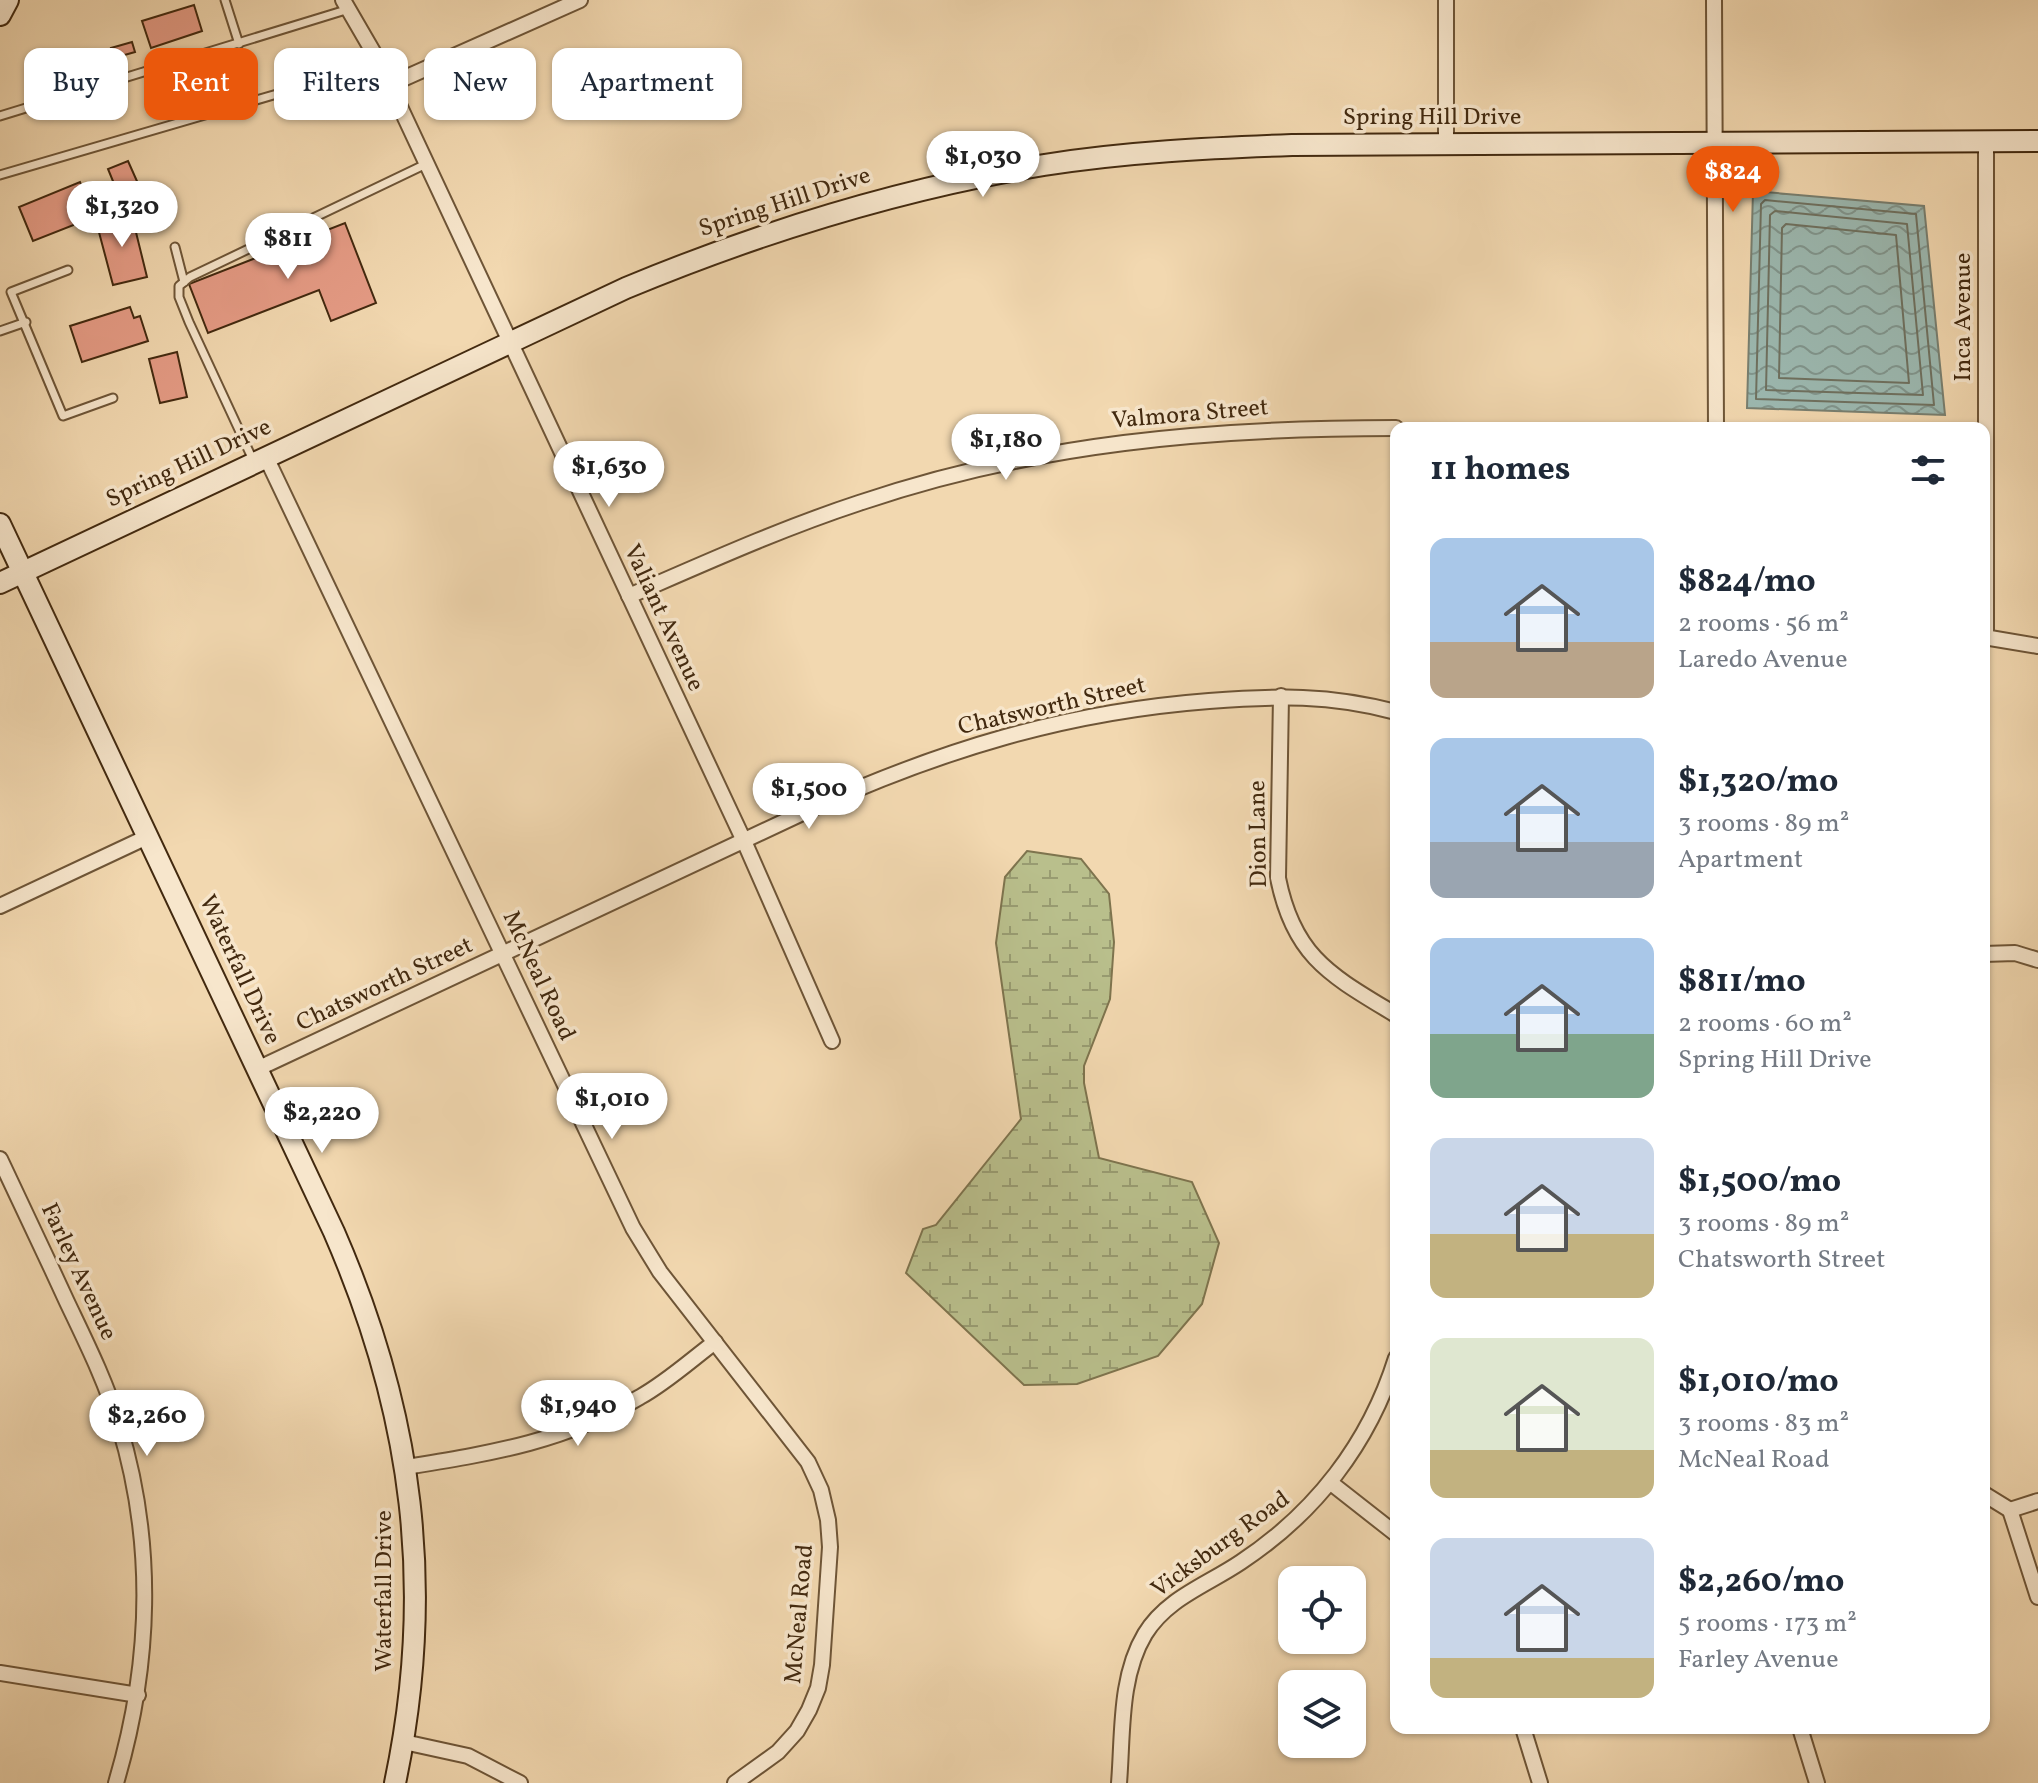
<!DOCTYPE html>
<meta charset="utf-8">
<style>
:root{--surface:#fff;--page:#f2f2f3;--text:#1f2937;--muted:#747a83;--accent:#ea580c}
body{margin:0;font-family:Vollkorn,serif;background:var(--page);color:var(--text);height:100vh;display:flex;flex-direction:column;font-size:30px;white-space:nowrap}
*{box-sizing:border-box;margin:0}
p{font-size:26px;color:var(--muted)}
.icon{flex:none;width:44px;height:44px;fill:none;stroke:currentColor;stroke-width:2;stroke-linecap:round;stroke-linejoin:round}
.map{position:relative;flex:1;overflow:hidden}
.drawer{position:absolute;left:1390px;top:422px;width:600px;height:1312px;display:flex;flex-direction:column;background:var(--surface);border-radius:16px;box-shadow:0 2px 6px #0004}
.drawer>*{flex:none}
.banner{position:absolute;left:24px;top:48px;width:760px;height:72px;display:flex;gap:16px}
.fabs{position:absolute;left:1278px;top:1566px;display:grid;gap:16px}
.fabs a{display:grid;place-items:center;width:88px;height:88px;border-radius:16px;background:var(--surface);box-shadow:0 2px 6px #0004;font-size:40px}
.price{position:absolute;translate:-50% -68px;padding:0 18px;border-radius:28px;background:#fff;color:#222;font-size:26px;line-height:52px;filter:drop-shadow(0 2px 4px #0008)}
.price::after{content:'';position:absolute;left:50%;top:48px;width:24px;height:18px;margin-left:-12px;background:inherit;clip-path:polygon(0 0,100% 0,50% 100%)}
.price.selected{background:var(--accent);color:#fff}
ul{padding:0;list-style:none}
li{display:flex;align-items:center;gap:24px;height:200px;padding:0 40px}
li span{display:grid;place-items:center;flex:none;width:224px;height:160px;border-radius:16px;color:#555}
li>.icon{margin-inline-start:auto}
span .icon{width:96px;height:96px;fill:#fffc;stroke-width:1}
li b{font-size:34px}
h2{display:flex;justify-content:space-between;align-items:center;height:96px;padding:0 40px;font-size:34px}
.chip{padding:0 28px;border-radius:16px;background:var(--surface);box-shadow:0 2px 6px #0004;font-size:28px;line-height:72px}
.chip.selected{background:var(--accent);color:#fff}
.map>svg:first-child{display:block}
</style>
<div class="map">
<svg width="2038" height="1783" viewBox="0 0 2038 1783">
<defs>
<pattern id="wetland-marsh" width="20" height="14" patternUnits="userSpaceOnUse" patternTransform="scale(2)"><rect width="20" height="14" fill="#b9bf8c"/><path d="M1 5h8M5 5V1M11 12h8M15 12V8" fill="none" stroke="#989b71"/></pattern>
<pattern id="water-waves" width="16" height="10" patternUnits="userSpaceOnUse" patternTransform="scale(2)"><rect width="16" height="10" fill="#9cb9b1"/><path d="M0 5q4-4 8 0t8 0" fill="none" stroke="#81968e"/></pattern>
</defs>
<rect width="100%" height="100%" fill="#f2d8b0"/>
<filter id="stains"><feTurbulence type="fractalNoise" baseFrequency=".0025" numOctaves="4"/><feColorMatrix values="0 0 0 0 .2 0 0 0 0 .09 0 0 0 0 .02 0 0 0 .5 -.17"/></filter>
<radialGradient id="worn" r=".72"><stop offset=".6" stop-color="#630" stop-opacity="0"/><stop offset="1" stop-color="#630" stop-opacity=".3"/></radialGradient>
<!-- wetland -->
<path fill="url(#wetland-marsh)" stroke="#7e744e" stroke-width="2" d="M1027 851 1081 859 1109 894 1114 942 1110 999 1084 1066V1083L1099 1158 1192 1182 1219 1243 1202 1304 1158 1356 1077 1384 1024 1385 906 1273 923 1229 936 1225 1021 1119 996 943 1005 877Z"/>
<!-- water -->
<path fill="url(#water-waves)" stroke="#787f70" stroke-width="2" d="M1753 191 1924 206 1945 415 1747 408Z"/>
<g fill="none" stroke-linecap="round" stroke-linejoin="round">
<!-- shore -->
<g stroke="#6f7160" stroke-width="2">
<path d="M1765 200 1916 214 1934 405 1756 399 1761 204Z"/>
<path d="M1775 211 1907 224 1923 395 1766 390 1770 215Z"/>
<path d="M1786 224 1896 235 1909 383 1779 378 1782 228Z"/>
</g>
</g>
<!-- building -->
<g fill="#e59b85" stroke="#42290f" stroke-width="2">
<path d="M194 5 202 31 151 48 142 21Z"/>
<path d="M132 42 135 52 114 58 111 48Z"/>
<path d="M128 161 140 188 119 196 108 169Z"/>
<path d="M80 182 94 217 33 241 19 207Z"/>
<path d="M131 212 147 277 113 285 96 221Z"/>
<path d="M345 223 376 303 331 321 319 290 208 333 189 284Z"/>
<path d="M130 307 134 318 140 316 148 341 82 362 70 326Z"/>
<path d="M177 352 187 397 160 403 149 359Z"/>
</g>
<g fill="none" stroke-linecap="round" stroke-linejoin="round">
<!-- lane casing -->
<g stroke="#6e5537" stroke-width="11">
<g id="lane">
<path d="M225 0 239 44"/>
<path d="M0 116 349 9"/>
<path d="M0 175 277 94 379 62"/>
<path d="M175 247 184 282"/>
<path d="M68 270 11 292 63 416 113 398"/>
<path d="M0 331 26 322"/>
<path d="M253 460 189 322 179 297V286L190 277 426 164"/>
</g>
</g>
<!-- street casing -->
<g stroke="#6e5537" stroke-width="18">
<g id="street">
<path d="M343 0 379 62 744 841 832 1041"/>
<path d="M1714 0 1716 428"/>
<path d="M389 85 580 0"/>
<path d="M1446 144V0"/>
<path d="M266 457 633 1228 660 1272 808 1462 821 1490 828 1520 830 1547 822 1665 818 1688 809 1710 797 1731 778 1752 735 1783"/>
<path d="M629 596C705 563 780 529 859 503 1035 443 1211 428 1396 428"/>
<path d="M1984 637 2038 646"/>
<path d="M1986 638V141"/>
<path d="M1281 696 1278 878C1294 958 1332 976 1396 1015"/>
<path d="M0 906 147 837"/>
<path d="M1984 954 2015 953 2038 960"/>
<path d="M257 1069 811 809C942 750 1065 712 1209 701 1278 696 1328 694 1396 712"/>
<path d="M0 1159C22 1206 45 1254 67 1302 86 1342 106 1382 119 1425 155 1543 151 1665 116 1783"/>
<path d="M406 1467C492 1453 564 1442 640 1397 667 1382 691 1360 715 1342"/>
<path d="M1331 1483 1396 1534"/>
<path d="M1984 1494 2010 1510"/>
<path d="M2010 1510 2038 1597"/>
<path d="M2010 1510 2038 1501"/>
<path d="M0 1673 138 1695"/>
<path d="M1523 1728 1540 1783"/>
<path d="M1800 1728 1817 1783"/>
<path d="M404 1742 468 1756 520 1783"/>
<path d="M1119 1783C1123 1735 1119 1677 1145 1634 1167 1598 1207 1585 1241 1562 1315 1513 1369 1444 1396 1358"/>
</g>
</g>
<!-- secondary casing -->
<g stroke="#42290f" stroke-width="24">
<g id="secondary">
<path d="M0 15 8 0"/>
<path d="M0 524 334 1232C413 1413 436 1589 395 1783"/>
<path d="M0 583 626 288C761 232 899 189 1044 165 1126 152 1209 148 1292 145L2038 141"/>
</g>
</g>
<!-- lane -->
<use href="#lane" stroke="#f7e6cc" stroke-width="7"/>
<!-- street -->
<use href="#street" stroke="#f7e6cc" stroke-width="14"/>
<!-- secondary -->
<use href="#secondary" stroke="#f7e6cc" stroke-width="20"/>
</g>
<g text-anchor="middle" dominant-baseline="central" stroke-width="7" stroke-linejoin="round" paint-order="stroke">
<!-- street labels -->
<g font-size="24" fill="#42290f" stroke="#f7e6cc">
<text x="1432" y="118">Spring Hill Drive</text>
<text transform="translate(785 203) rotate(-18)">Spring Hill Drive</text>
<text transform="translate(1964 317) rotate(-90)">Inca Avenue</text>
<text transform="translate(1190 415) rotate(-5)">Valmora Street</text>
<text transform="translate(189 464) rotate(-25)">Spring Hill Drive</text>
<text transform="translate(663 618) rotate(65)">Valiant Avenue</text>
<text transform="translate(1052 707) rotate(-13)">Chatsworth Street</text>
<text transform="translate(1259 834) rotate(-91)">Dion Lane</text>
<text transform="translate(239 970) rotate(65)">Waterfall Drive</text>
<text transform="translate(538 976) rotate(65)">McNeal Road</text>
<text transform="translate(385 985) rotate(-25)">Chatsworth Street</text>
<text transform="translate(78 1272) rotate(65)">Farley Avenue</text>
<text transform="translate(1221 1545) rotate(-36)">Vicksburg Road</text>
<text transform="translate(385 1591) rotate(-90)">Waterfall Drive</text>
<text transform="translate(800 1614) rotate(-85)">McNeal Road</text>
</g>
</g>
<rect width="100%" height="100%" filter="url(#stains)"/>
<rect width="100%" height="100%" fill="url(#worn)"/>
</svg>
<div class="fabs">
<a><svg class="icon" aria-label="locate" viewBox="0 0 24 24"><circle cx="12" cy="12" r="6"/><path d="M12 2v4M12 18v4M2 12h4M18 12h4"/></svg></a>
<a><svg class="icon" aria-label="layers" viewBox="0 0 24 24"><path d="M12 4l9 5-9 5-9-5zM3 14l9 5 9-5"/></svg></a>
</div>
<b class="price" style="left:983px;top:199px">$1,030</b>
<b class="price selected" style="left:1733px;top:214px">$824</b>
<b class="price" style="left:122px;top:249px">$1,320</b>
<b class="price" style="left:288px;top:281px">$811</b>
<b class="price" style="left:1006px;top:482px">$1,180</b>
<b class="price" style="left:609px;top:509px">$1,630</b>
<b class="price" style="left:809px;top:831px">$1,500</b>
<b class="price" style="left:612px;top:1141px">$1,010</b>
<b class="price" style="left:322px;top:1155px">$2,220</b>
<b class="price" style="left:578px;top:1448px">$1,940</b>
<b class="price" style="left:147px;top:1458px">$2,260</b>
<div class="banner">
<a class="chip">Buy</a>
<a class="chip selected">Rent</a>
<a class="chip">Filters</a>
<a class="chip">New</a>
<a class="chip">Apartment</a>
</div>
<section class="drawer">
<h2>11 homes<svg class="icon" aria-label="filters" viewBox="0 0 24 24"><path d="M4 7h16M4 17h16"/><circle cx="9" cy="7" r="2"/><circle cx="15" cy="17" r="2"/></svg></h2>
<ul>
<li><span style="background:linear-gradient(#a9c7e8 65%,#b9a48a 0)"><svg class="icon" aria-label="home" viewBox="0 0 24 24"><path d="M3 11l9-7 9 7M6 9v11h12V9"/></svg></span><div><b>$824/mo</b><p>2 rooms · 56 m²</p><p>Laredo Avenue</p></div></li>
<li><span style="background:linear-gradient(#a9c7e8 65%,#9aa5b1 0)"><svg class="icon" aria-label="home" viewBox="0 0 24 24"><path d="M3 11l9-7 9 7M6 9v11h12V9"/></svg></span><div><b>$1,320/mo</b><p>3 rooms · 89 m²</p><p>Apartment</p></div></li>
<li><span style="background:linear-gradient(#a9c7e8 60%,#7fa58c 0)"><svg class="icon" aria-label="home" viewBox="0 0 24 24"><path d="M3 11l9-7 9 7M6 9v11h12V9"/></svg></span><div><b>$811/mo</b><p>2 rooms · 60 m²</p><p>Spring Hill Drive</p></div></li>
<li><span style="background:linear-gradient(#c9d6e8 60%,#c2b280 0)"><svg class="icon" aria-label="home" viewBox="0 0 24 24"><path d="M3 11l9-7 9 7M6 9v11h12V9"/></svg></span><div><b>$1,500/mo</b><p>3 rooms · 89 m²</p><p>Chatsworth Street</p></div></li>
<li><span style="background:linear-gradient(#dfe7d0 70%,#c2b280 0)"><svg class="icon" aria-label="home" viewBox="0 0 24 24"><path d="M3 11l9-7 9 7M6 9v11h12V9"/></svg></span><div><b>$1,010/mo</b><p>3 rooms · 83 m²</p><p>McNeal Road</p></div></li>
<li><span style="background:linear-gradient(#c9d6e8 75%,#c2b280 0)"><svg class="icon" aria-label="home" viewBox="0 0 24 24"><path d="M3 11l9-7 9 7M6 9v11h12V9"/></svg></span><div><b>$2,260/mo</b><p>5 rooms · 173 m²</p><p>Farley Avenue</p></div></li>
</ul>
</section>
</div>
